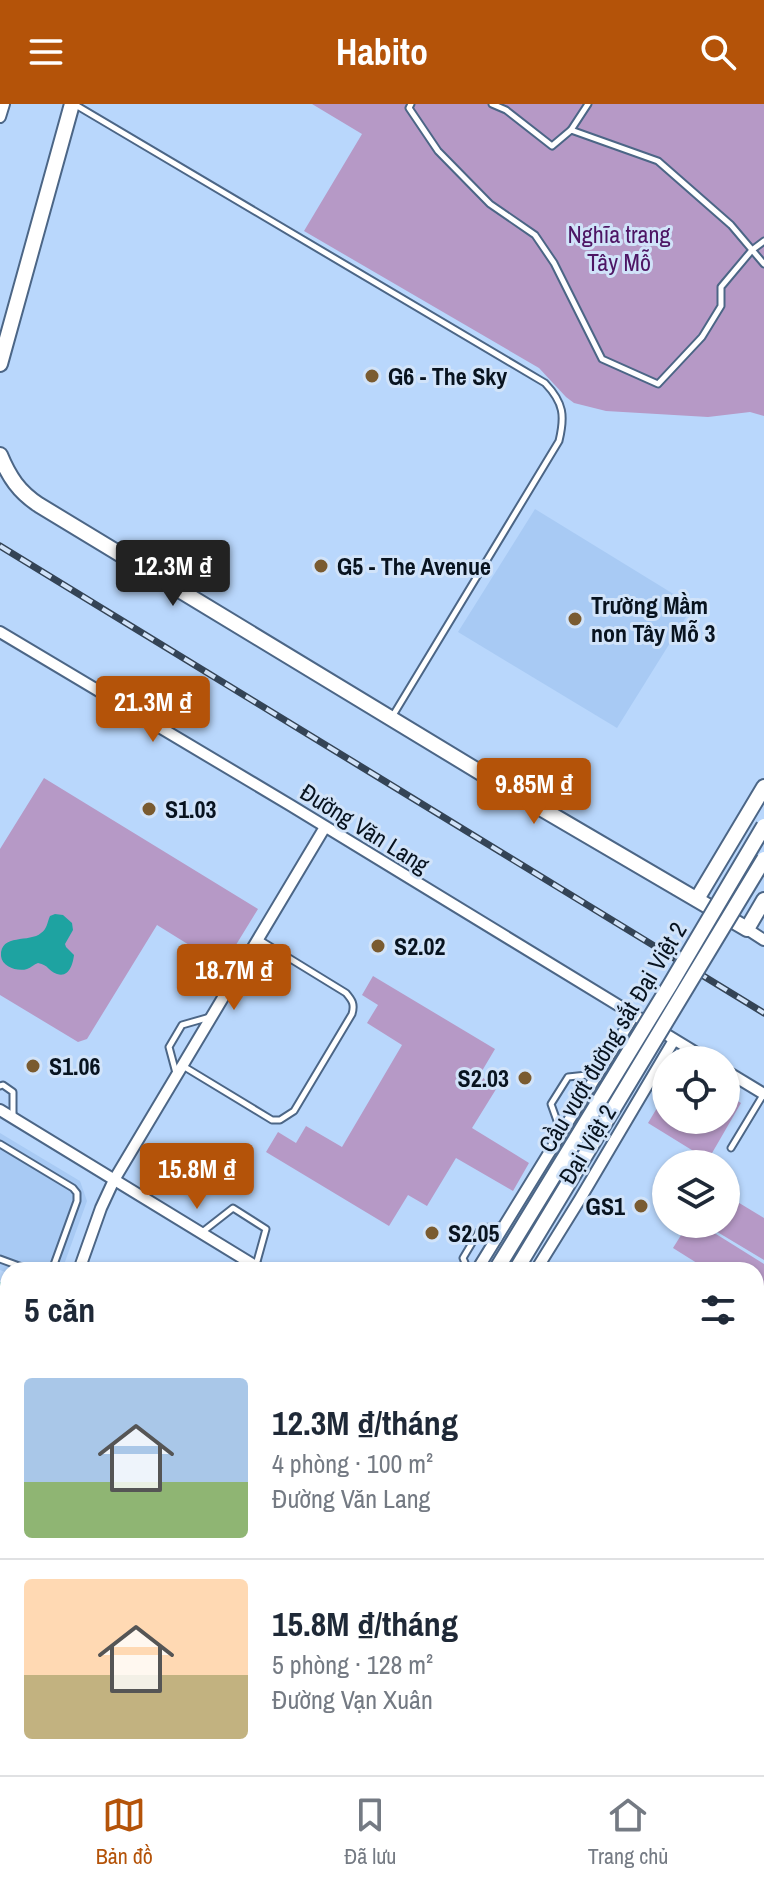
<!DOCTYPE html>
<html lang="vi">
<meta charset="utf-8">
<style>
:root{--surface:#fff;--page:#f2f2f3;--text:#1f2937;--muted:#747a83;--line:#e0e1e3;--accent:#b45309}
body{margin:0;font-family:"Archivo Narrow",sans-serif;background:var(--page);color:var(--text);height:100vh;display:flex;flex-direction:column;font-size:30px;white-space:nowrap}
*{box-sizing:border-box;margin:0}
p{font-size:26px;color:var(--muted)}
.icon{flex:none;width:44px;height:44px;fill:none;stroke:currentColor;stroke-width:2;stroke-linecap:round;stroke-linejoin:round}
.map{position:relative;flex:1;overflow:hidden}
.side{position:absolute;left:0px;top:1158px;width:764px;height:514px;display:flex;flex-direction:column;background:var(--surface);border-radius:24px 24px 0 0;box-shadow:0 2px 6px #0004}
.side>*{flex:none}
.controls{position:absolute;left:652px;top:942px;display:grid;gap:16px}
.controls a{display:grid;place-items:center;width:88px;height:88px;border-radius:50%;background:var(--surface);box-shadow:0 2px 6px #0004;font-size:40px}
.price{position:absolute;translate:-50% -68px;padding:0 18px;border-radius:8px;background:var(--accent);color:#fff;font-size:26px;line-height:52px;filter:drop-shadow(0 2px 4px #0008)}
.price::after{content:'';position:absolute;left:50%;top:48px;width:24px;height:18px;margin-left:-12px;background:inherit;clip-path:polygon(0 0,100% 0,50% 100%)}
.price.active{background:#222;color:#fff}
ul{padding:0;list-style:none}
li{display:flex;align-items:center;gap:24px;height:200px;padding:0 24px}
li+li{border-top:2px solid var(--line)}
li span{display:grid;place-items:center;flex:none;width:224px;height:160px;border-radius:8px;color:#555}
li>.icon{margin-inline-start:auto}
span .icon{width:96px;height:96px;fill:#fffc;stroke-width:1}
li b{font-size:34px}
h2{display:flex;justify-content:space-between;align-items:center;height:96px;padding:0 24px;font-size:34px}
header{display:flex;justify-content:space-between;align-items:center;height:104px;padding:0 24px;background:var(--accent);color:#fff;font-size:36px;font-weight:700}
.tabs{display:flex;justify-content:space-around;align-items:center;height:112px;border-top:2px solid var(--line);background:var(--surface);font-size:22px;color:var(--muted)}
.tabs a{display:grid;justify-items:center;gap:4px}
.tabs .active{color:var(--accent)}
.map>svg:first-child{display:block}
</style>
<header><svg class="icon" aria-label="menu" viewBox="0 0 24 24"><path d="M4 6h16M4 12h16M4 18h16"/></svg>Habito<svg class="icon" aria-label="search" viewBox="0 0 24 24"><circle cx="10" cy="10" r="6"/><path d="M15 15l6 6"/></svg></header>
<div class="map">
<svg width="764" height="1671" viewBox="0 0 764 1671">
<rect width="100%" height="100%" fill="#b9d7fc"/>
<!-- built -->
<g fill="#a8caf4">
<path d="M535 405 693 502 617 624 458 528Z"/>
<path d="M0 1029 80 1077 87 1097 62 1166H8V1169L0 1166Z"/>
</g>
<!-- green -->
<g fill="#b699c6">
<path d="M312 0H764V312L750 308 708 313 606 307 574 299 566 293 539 264 304 127 362 30Z"/>
<path d="M44 674 258 805 223 862 157 821 87 935 78 938 0 891V745Z"/>
<path d="M373 872 495 945 479 972 498 982 472 1024 529 1059 513 1087 456 1054 427 1102 408 1091 389 1122 266 1048 278 1028 296 1039 306 1022 342 1043 402 941 367 919 378 901 362 891Z"/>
<path d="M666 989V1016H726V990L741 999 708 1056 648 1019Z"/>
<path d="M726 1091 764 1114V1156L704 1120H726Z"/>
<path d="M688 1120H700L764 1160V1195L761 1199 756 1196V1166H708L673 1144Z"/>
</g>
<!-- water -->
<path fill="#1ea3a1" d="M55 810 63 811 72 819 73 826 65 840 66 843 74 851C73 860 69 874 57 870 48 867 49 861 38 859 34 860 31 864 27 865 18 868 2 863 1 852 0 829 30 839 41 829 47 825 47 819 50 812Z"/>
<g fill="none" stroke-linecap="round" stroke-linejoin="round">
<!-- stream -->
<g stroke="#1ea3a1" stroke-width="4">
<path d="M0 1180 8 1183"/>
<path d="M0 1306 8 1278"/>
<path d="M0 1309 6 1317"/>
</g>
<!-- lane casing -->
<g stroke="#4c6686" stroke-width="9">
<g id="lane">
<path d="M74 0 545 279C564 299 565 312 559 337L392 613"/>
<path d="M411 0 409 4 438 47 490 100 535 131 554 159 602 255 658 280 702 233 721 202V183L752 146 764 137"/>
<path d="M492 0 506 6 552 42 571 26 658 57 731 121 764 160"/>
<path d="M571 26 588 0"/>
<path d="M183 962 272 1016H280L294 1007 352 910C355 900 352 896 346 889L258 835"/>
<path d="M176 969 169 943 182 921 210 913"/>
<path d="M0 982 3 981 13 988V1013"/>
<path d="M561 1028 551 1000 568 973 596 970"/>
<path d="M0 1040 73 1084 77 1089V1097L52 1166"/>
<path d="M731 1044 763 991"/>
<path d="M201 1129 233 1104 266 1125 256 1161"/>
<path d="M0 1155 30 1166"/>
<path d="M468 1166 463 1154 481 1124 502 1122"/>
<path d="M756 1596 764 1571"/>
</g>
</g>
<!-- street casing -->
<g stroke="#4c6686" stroke-width="14">
<g id="street">
<path d="M0 13 4 0"/>
<path d="M0 528 290 701 708 956"/>
<path d="M747 825 764 836"/>
<path d="M726 967 764 990"/>
<path d="M0 1006 262 1166"/>
<path d="M79 1166 101 1104 114 1076 325 723"/>
<path d="M477 1166 634 911"/>
<path d="M536 1166 580 1095 674 936"/>
<path d="M756 1463 764 1467"/>
<path d="M0 1591H8"/>
<path d="M0 1649H8"/>
<path d="M149 1664 192 1671"/>
<path d="M56 1671 57 1664"/>
</g>
</g>
<!-- secondary casing -->
<g stroke="#4c6686" stroke-width="18">
<g id="secondary">
<path d="M0 260 72 0"/>
<path d="M0 351C9 373 19 388 39 401L496 678 747 825 764 796"/>
<path d="M697 795 764 683"/>
<path d="M347 1664V1671"/>
<path d="M374 1671 375 1664"/>
</g>
</g>
<!-- lane -->
<use href="#lane" stroke="#fff" stroke-width="5"/>
<!-- street -->
<use href="#street" stroke="#fff" stroke-width="10"/>
<!-- secondary -->
<use href="#secondary" stroke="#fff" stroke-width="14"/>
<!-- rail casing -->
<g stroke="#344456" stroke-width="7">
<path id="rail" d="M0 442 764 909"/>
</g>
<!-- rail -->
<use href="#rail" stroke="#d1e3f9" stroke-width="4" stroke-dasharray="12" stroke-linecap="butt"/>
<!-- secondary-bridge casing -->
<g stroke="#4c6686" stroke-width="18" stroke-linecap="butt">
<g id="secondary-bridge">
<path d="M496 1166 670 881 764 722"/>
<path d="M516 1166 764 755"/>
</g>
</g>
<!-- secondary-bridge -->
<use href="#secondary-bridge" stroke="#fff" stroke-width="14"/>
</g>
<!-- markers -->
<g fill="#7a5b30" stroke="#d1e3f9" stroke-width="3">
<circle cx="372" cy="272" r="8"/>
<circle cx="321" cy="462" r="8"/>
<circle cx="575" cy="515" r="8"/>
<circle cx="149" cy="705" r="8"/>
<circle cx="378" cy="842" r="8"/>
<circle cx="33" cy="962" r="8"/>
<circle cx="525" cy="974" r="8"/>
<circle cx="641" cy="1102" r="8"/>
<circle cx="432" cy="1129" r="8"/>
</g>
<g text-anchor="middle" dominant-baseline="central" stroke-width="6" stroke-linejoin="round" paint-order="stroke">
<!-- park labels -->
<g font-size="24" fill="#4d1564" stroke="#d1e3f9">
<text x="619" y="130">Nghĩa trang<tspan x="619" dy="28">Tây Mỗ</tspan></text>
</g>
<!-- poi labels -->
<g font-size="24" font-weight="bold" fill="#08131f" stroke="#d1e3f9" text-anchor="start">
<text x="388" y="272">G6 - The Sky</text>
<text x="337" y="462">G5 - The Avenue</text>
<text x="591" y="501">Trường Mầm<tspan x="591" dy="28">non Tây Mỗ 3</tspan></text>
<text x="165" y="705">S1.03</text>
<text x="394" y="842">S2.02</text>
<text x="49" y="962">S1.06</text>
<text x="509" y="974" text-anchor="end">S2.03</text>
<text x="625" y="1102" text-anchor="end">GS1</text>
<text x="448" y="1129">S2.05</text>
</g>
<!-- street labels -->
<g font-size="24" fill="#08131f" stroke="#d1e3f9">
<text transform="translate(365 724) rotate(32)">Đường Văn Lang</text>
<text transform="translate(612 933) rotate(-59)">Cầu vượt đường sắt Đại Việt 2</text>
<text transform="translate(587 1040) rotate(-59)">Đại Việt 2</text>
</g>
</g>
</svg>
<div class="controls">
<a><svg class="icon" aria-label="locate" viewBox="0 0 24 24"><circle cx="12" cy="12" r="6"/><path d="M12 2v4M12 18v4M2 12h4M18 12h4"/></svg></a>
<a><svg class="icon" aria-label="layers" viewBox="0 0 24 24"><path d="M12 4l9 5-9 5-9-5zM3 14l9 5 9-5"/></svg></a>
</div>
<b class="price active" style="left:173px;top:504px">12.3M ₫</b>
<b class="price" style="left:153px;top:640px">21.3M ₫</b>
<b class="price" style="left:534px;top:722px">9.85M ₫</b>
<b class="price" style="left:234px;top:908px">18.7M ₫</b>
<b class="price" style="left:197px;top:1107px">15.8M ₫</b>
<section class="side">
<h2>5 căn<svg class="icon" aria-label="filters" viewBox="0 0 24 24"><path d="M4 7h16M4 17h16"/><circle cx="9" cy="7" r="2"/><circle cx="15" cy="17" r="2"/></svg></h2>
<ul>
<li><span style="background:linear-gradient(#a9c7e8 65%,#8fb573 0)"><svg class="icon" aria-label="home" viewBox="0 0 24 24"><path d="M3 11l9-7 9 7M6 9v11h12V9"/></svg></span><div><b>12.3M ₫/tháng</b><p>4 phòng · 100 m²</p><p>Đường Văn Lang</p></div></li>
<li><span style="background:linear-gradient(#ffd9b3 60%,#c2b280 0)"><svg class="icon" aria-label="home" viewBox="0 0 24 24"><path d="M3 11l9-7 9 7M6 9v11h12V9"/></svg></span><div><b>15.8M ₫/tháng</b><p>5 phòng · 128 m²</p><p>Đường Vạn Xuân</p></div></li>
</ul>
</section>
</div>
<nav class="tabs">
<a class="active"><svg class="icon" aria-label="map" viewBox="0 0 24 24"><path d="M3 6l6-2 6 2 6-2v14l-6 2-6-2-6 2zM9 4v14M15 6v14"/></svg>Bản đồ</a>
<a><svg class="icon" aria-label="saved" viewBox="0 0 24 24"><path d="M7 4h10v16l-5-4-5 4z"/></svg>Đã lưu</a>
<a><svg class="icon" aria-label="home" viewBox="0 0 24 24"><path d="M3 11l9-7 9 7M6 9v11h12V9"/></svg>Trang chủ</a>
</nav>
